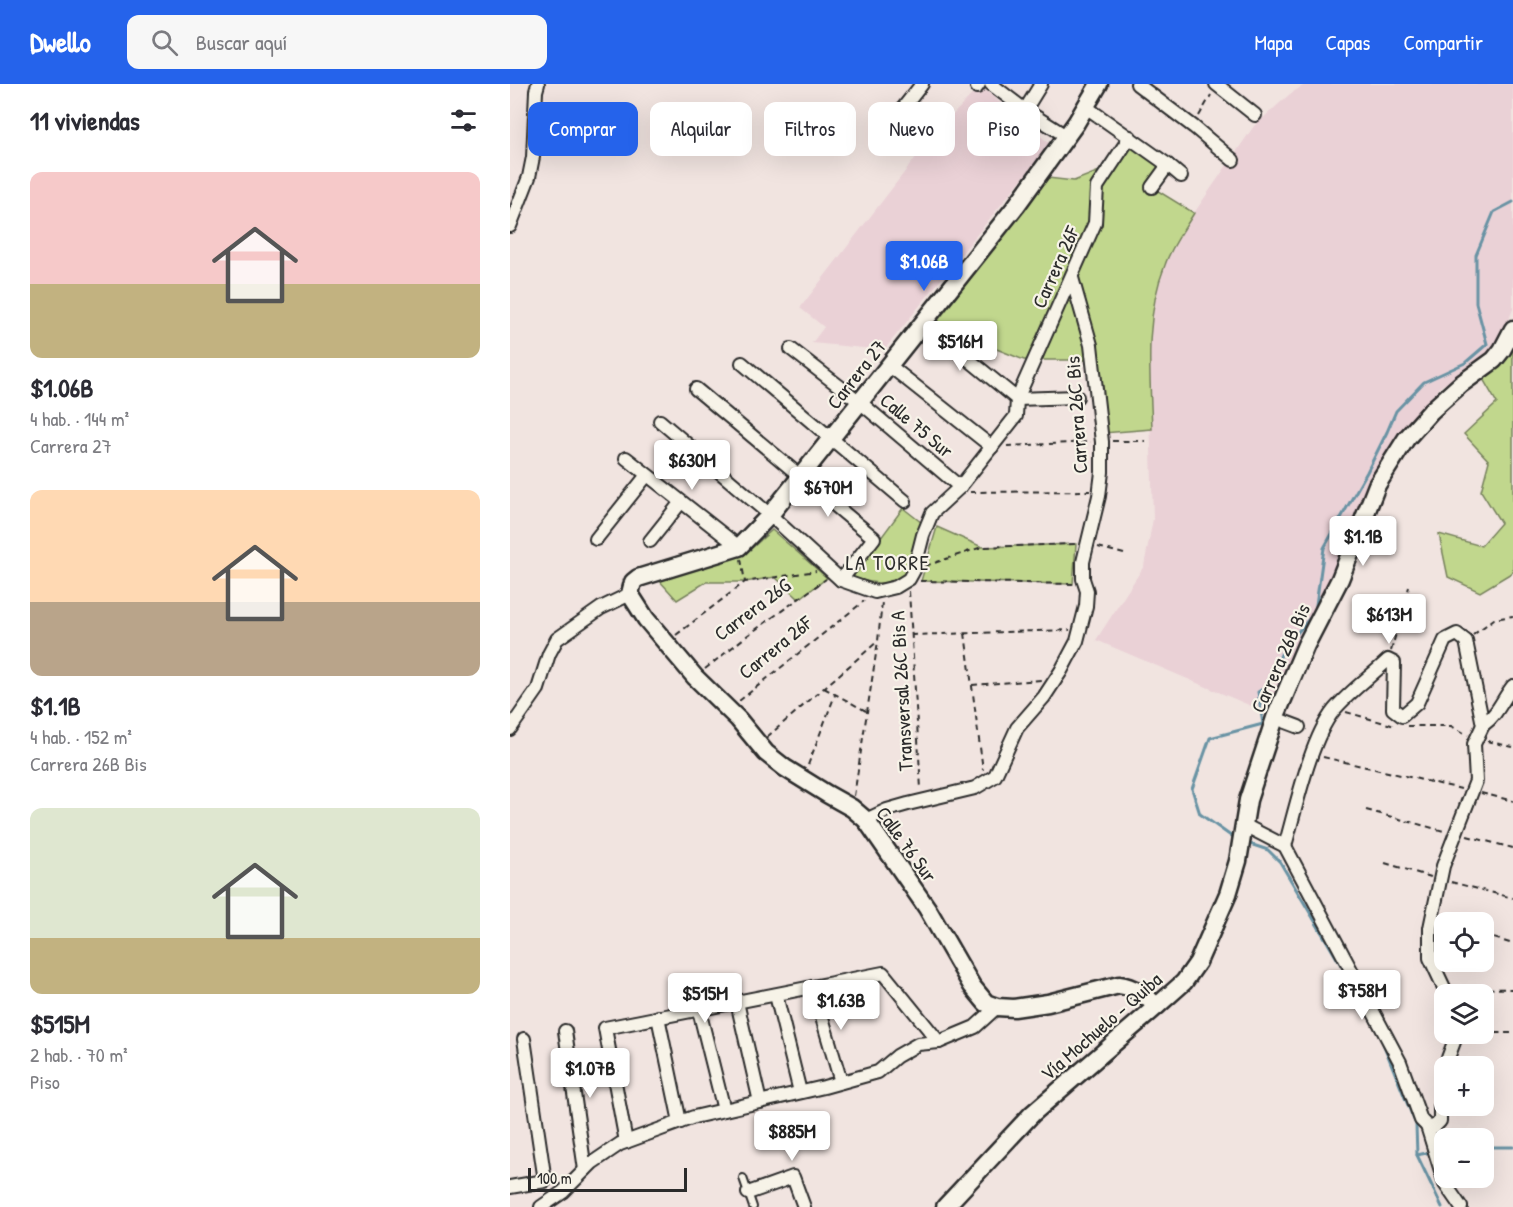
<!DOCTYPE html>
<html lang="es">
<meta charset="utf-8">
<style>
:root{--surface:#fff;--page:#f7f7f7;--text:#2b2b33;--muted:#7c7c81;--accent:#2563eb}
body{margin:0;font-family:"Patrick Hand",sans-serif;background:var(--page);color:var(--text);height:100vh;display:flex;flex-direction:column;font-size:22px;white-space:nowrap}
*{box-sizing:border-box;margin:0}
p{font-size:20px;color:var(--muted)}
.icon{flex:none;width:33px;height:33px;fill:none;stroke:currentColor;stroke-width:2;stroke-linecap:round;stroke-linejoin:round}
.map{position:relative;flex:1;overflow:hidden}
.side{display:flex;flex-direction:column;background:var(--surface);width:510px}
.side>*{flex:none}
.hud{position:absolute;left:18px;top:18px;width:570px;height:54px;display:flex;gap:12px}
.fabs{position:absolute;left:924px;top:828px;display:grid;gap:12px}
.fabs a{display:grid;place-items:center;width:60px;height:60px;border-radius:12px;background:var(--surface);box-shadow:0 6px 24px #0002;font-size:30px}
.scale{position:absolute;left:18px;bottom:15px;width:159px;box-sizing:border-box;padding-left:6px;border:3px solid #2b2b2b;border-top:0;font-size:16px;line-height:21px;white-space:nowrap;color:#2b2b2b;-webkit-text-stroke:4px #f7f3e8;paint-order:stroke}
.price{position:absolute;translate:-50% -51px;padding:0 14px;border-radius:6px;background:#fff;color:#222;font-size:20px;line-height:39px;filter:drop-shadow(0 2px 3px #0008)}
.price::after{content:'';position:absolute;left:50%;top:36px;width:18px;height:14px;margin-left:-9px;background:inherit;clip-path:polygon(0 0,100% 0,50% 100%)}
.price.on{background:var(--accent);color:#fff}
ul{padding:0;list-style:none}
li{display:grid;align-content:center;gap:12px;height:318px;padding:0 30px}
li span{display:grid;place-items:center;height:186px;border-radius:12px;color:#555}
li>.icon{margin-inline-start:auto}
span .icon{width:108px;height:108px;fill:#fffc;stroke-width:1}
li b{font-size:26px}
h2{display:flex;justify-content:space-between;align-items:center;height:72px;padding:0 30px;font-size:26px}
.tag{padding:0 21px;border-radius:12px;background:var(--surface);box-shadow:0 6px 24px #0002;font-size:21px;line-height:54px}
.tag.on{background:var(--accent);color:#fff}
header{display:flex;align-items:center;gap:36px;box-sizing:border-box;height:84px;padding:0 30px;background:var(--accent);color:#fff}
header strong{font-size:28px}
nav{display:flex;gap:33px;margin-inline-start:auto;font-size:21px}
.search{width:420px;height:54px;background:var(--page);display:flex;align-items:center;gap:15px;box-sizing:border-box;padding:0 21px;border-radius:12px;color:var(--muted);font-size:22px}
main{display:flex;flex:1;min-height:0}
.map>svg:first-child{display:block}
</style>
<header>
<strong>Dwello</strong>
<div class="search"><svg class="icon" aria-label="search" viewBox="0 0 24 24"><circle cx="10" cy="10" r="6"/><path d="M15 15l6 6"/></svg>Buscar aquí</div>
<nav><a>Mapa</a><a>Capas</a><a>Compartir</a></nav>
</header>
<main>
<section class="side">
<h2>11 viviendas<svg class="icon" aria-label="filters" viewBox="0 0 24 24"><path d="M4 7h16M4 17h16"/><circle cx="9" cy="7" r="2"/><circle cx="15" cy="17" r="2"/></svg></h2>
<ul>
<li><span style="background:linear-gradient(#f6c9c9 60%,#c2b280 0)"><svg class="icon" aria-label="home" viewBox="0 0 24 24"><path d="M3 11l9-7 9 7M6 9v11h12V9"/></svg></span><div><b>$1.06B</b><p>4 hab. · 144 m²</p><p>Carrera 27</p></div></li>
<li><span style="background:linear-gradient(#ffd9b3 60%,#b9a48a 0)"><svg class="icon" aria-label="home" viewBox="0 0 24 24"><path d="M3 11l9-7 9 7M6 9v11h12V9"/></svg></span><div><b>$1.1B</b><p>4 hab. · 152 m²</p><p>Carrera 26B Bis</p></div></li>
<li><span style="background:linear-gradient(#dfe7d0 70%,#c2b280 0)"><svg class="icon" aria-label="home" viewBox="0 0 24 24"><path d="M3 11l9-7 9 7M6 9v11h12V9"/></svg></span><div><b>$515M</b><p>2 hab. · 70 m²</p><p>Piso</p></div></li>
</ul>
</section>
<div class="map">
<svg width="1003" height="1123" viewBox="0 0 1003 1123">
<rect width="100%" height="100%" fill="#f1e4e0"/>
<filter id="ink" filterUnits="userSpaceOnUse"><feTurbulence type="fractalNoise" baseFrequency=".0167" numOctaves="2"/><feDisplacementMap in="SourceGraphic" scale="12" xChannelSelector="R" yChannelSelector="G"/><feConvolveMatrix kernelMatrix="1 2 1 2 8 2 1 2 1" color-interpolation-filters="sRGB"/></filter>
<g filter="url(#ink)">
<!-- built -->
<g fill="#ead1d6">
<path d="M796 0H1003V225L993 251 980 269 965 282 931 302 898 342 760 630 586 556 634 482 643 435 638 259 647 206 655 179 684 129 744 42 780 10Z"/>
<path d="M470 2 540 60 374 266 302 259 314 243 290 224 420 55Z"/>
</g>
<!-- green -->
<g fill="#c1d78d" stroke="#76815c" stroke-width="1.5">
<path d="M614 55 661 85 648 107 684 129C674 146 661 163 655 181 634 234 640 290 642 345L593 349 590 276H514L479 262 468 277 425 240 538 94 564 97 592 86Z"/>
<path d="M1003 259V488L970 508 938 493 929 450 971 462 991 439 971 407 979 377 954 350 987 319 973 295 993 277Z"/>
<path d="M393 424 412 439C400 486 399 512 342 493Z"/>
<path d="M427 443 472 463 566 460 563 500 411 497Z"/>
<path d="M262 446 317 494 289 515 265 493 235 498H196L167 516 147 494 235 470Z"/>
</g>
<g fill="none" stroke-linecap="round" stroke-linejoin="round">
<!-- stream -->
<g stroke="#6993a4" stroke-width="3">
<path d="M725 755 690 730 682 705 700 654 753 640 748 608 756 603 774 564 805 528 814 464 857 388 877 348 886 327 914 298 955 279 977 260 966 219V171L984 128 1003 118"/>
<path d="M737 759 758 766 770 778 838 893"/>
<path d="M870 952 906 1041 907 1071 932 1123"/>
<path d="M974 1063H1003"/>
<path d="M907 1071 921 1068"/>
</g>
<!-- lane casing -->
<g stroke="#2b2b2b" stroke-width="10">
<path id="lane" d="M233 1094 243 1123"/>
</g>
<!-- street casing -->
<g stroke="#2b2b2b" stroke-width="16">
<g id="street">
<path d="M481 0 515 26 556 52"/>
<path d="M627 0 684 43 723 76"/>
<path d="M706 0 745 31"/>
<path d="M467 3 469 0"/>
<path d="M576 23 658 81 642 103"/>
<path d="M515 26 531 0"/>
<path d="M390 28 412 0"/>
<path d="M658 81 671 92"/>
<path d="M0 142 19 93 23 73 26 7 28 0"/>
<path d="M413 238 507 315"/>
<path d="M281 265 351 319 450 403"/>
<path d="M232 279 395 417"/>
<path d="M380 282 482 363"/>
<path d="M186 305 364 454 331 496"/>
<path d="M507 315 567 313"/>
<path d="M150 337 260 431 331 496 365 508 386 503 399 495 404 486 413 451 422 429 450 403 506 332 507 315 585 139 587 103 620 53"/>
<path d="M116 374 229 463"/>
<path d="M86 455 137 391"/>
<path d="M140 457 171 418"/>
<path d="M765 634 789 643"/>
<path d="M0 645 28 605 39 570 47 555 91 524 120 510"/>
<path d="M356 736 377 726 398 720 465 704 485 692 507 644 534 613 551 587 567 557 576 522 577 507 573 495V478L589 412 592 388V358L581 261 562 194"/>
<path d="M734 741 775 762 890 978 911 1036 917 1042 924 1043 930 1037V1018L934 985"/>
<path d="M775 762C786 724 800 656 824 626 839 608 861 592 878 576L884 579 883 625 892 632 907 619 935 556 947 550 956 557 973 641C988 630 992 616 1003 602"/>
<path d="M303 903 331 998"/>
<path d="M937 910 920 874V844L933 782 966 697 964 660 973 641"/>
<path d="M266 911 290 1008"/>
<path d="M227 918 250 1018"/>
<path d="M189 926 214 1026"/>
<path d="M148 933 170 1038"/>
<path d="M55 947 75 1086"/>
<path d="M935 982 947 950"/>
<path d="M917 1042 935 1100 951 1123"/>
<path d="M116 1058 95 944 373 889 429 958"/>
<path d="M0 1103 35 1097 14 955"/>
<path d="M238 1109 283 1093 294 1123"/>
<path d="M31 1123 53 1108 82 1079 110 1060 184 1033 314 1003 368 988 387 972 408 960 429 958 465 943 487 923"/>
</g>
</g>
<!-- secondary casing -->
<g stroke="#2b2b2b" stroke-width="21">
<g id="secondary">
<path d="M589 0 566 39 506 122 260 431 229 463 128 494 123 498 120 510 136 535 185 593 228 635 256 669 275 684 317 710 342 724 356 736 417 824 462 902 476 919 487 923 504 924 538 919 609 901C625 903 635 912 647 922"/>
<path d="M435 1123 522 1030 647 922 674 898 688 878 718 810 728 777 738 716 765 634 796 561 830 495 867 401 896 355 921 327 951 300 984 276 992 266 1003 245"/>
</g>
</g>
<!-- path -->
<g stroke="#2b2b2b" stroke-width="2" stroke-dasharray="6 4.5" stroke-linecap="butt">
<path d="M689 32 701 11"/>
<path d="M602 357H636"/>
<path d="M497 362 581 358"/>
<path d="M460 408 580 407"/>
<path d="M588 463 614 470"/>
<path d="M231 475 235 498"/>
<path d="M415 482 472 463 565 460"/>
<path d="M410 497 564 500"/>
<path d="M399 507 411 705"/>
<path d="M455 549 473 686"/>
<path d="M166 551 235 498 306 487"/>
<path d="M401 551 560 546"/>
<path d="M963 551 984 535 1003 532"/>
<path d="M881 567 899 503"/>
<path d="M195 585 234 554 316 495"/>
<path d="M462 601 531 596"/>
<path d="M314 604 356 627"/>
<path d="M229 617 354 517"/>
<path d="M836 628 885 642"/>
<path d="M897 642H941L958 651"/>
<path d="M257 653 367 558"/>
<path d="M977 657 1003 663"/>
<path d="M813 673 951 705"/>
<path d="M298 681 325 611"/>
<path d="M971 709 1003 717"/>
<path d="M344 712 368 557 372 518"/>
<path d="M856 726 934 747"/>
<path d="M957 752 1003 764"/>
<path d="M875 779 921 793"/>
<path d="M941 798 1003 814"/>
<path d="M974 851 1003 860"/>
<path d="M946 904 1003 905"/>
<path d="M974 949H1003"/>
<path d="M959 950H973"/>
</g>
<!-- lane -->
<use href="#lane" stroke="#f7f3e8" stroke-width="6"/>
<!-- street -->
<use href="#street" stroke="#f7f3e8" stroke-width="12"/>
<!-- secondary -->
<use href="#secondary" stroke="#f7f3e8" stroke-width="16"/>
</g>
</g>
<g text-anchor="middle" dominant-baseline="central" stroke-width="4.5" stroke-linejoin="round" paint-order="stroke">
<!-- street labels -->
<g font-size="20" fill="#2b2b2b" stroke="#f7f3e8">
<text transform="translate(545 183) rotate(-66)">Carrera 26F</text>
<text transform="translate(346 290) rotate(-52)">Carrera 27</text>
<text transform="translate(566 331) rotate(-94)">Carrera 26C Bis</text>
<text transform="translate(407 341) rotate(40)">Calle 75 Sur</text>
<text transform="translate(242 525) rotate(-37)">Carrera 26G</text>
<text transform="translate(265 563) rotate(-39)">Carrera 26F</text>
<text transform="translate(770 574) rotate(-66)">Carrera 26B Bis</text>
<text transform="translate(391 607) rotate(-93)">Transversal 26C Bis A</text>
<text transform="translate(397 760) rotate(54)">Calle 76 Sur</text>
<text transform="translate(591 942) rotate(-41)">Vía Mochuelo - Quiba</text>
</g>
<!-- neighbourhood labels -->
<g font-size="21" letter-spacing="1.5" fill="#2b2b2b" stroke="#f7f3e8">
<text x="378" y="478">LA TORRE</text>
</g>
</g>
</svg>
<div class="fabs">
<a><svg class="icon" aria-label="locate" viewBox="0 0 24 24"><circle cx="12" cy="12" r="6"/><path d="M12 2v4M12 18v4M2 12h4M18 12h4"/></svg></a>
<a><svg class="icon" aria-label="layers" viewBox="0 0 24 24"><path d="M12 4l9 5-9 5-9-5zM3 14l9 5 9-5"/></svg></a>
<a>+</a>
<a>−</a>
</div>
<div class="scale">100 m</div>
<b class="price on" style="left:414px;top:208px">$1.06B</b>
<b class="price" style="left:450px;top:288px">$516M</b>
<b class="price" style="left:182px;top:407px">$630M</b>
<b class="price" style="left:318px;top:434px">$670M</b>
<b class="price" style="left:853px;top:483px">$1.1B</b>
<b class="price" style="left:879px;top:561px">$613M</b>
<b class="price" style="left:852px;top:937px">$758M</b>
<b class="price" style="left:195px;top:940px">$515M</b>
<b class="price" style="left:331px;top:947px">$1.63B</b>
<b class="price" style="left:80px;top:1015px">$1.07B</b>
<b class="price" style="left:282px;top:1078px">$885M</b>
<div class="hud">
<a class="tag on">Comprar</a>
<a class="tag">Alquilar</a>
<a class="tag">Filtros</a>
<a class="tag">Nuevo</a>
<a class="tag">Piso</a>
</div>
</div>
</main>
